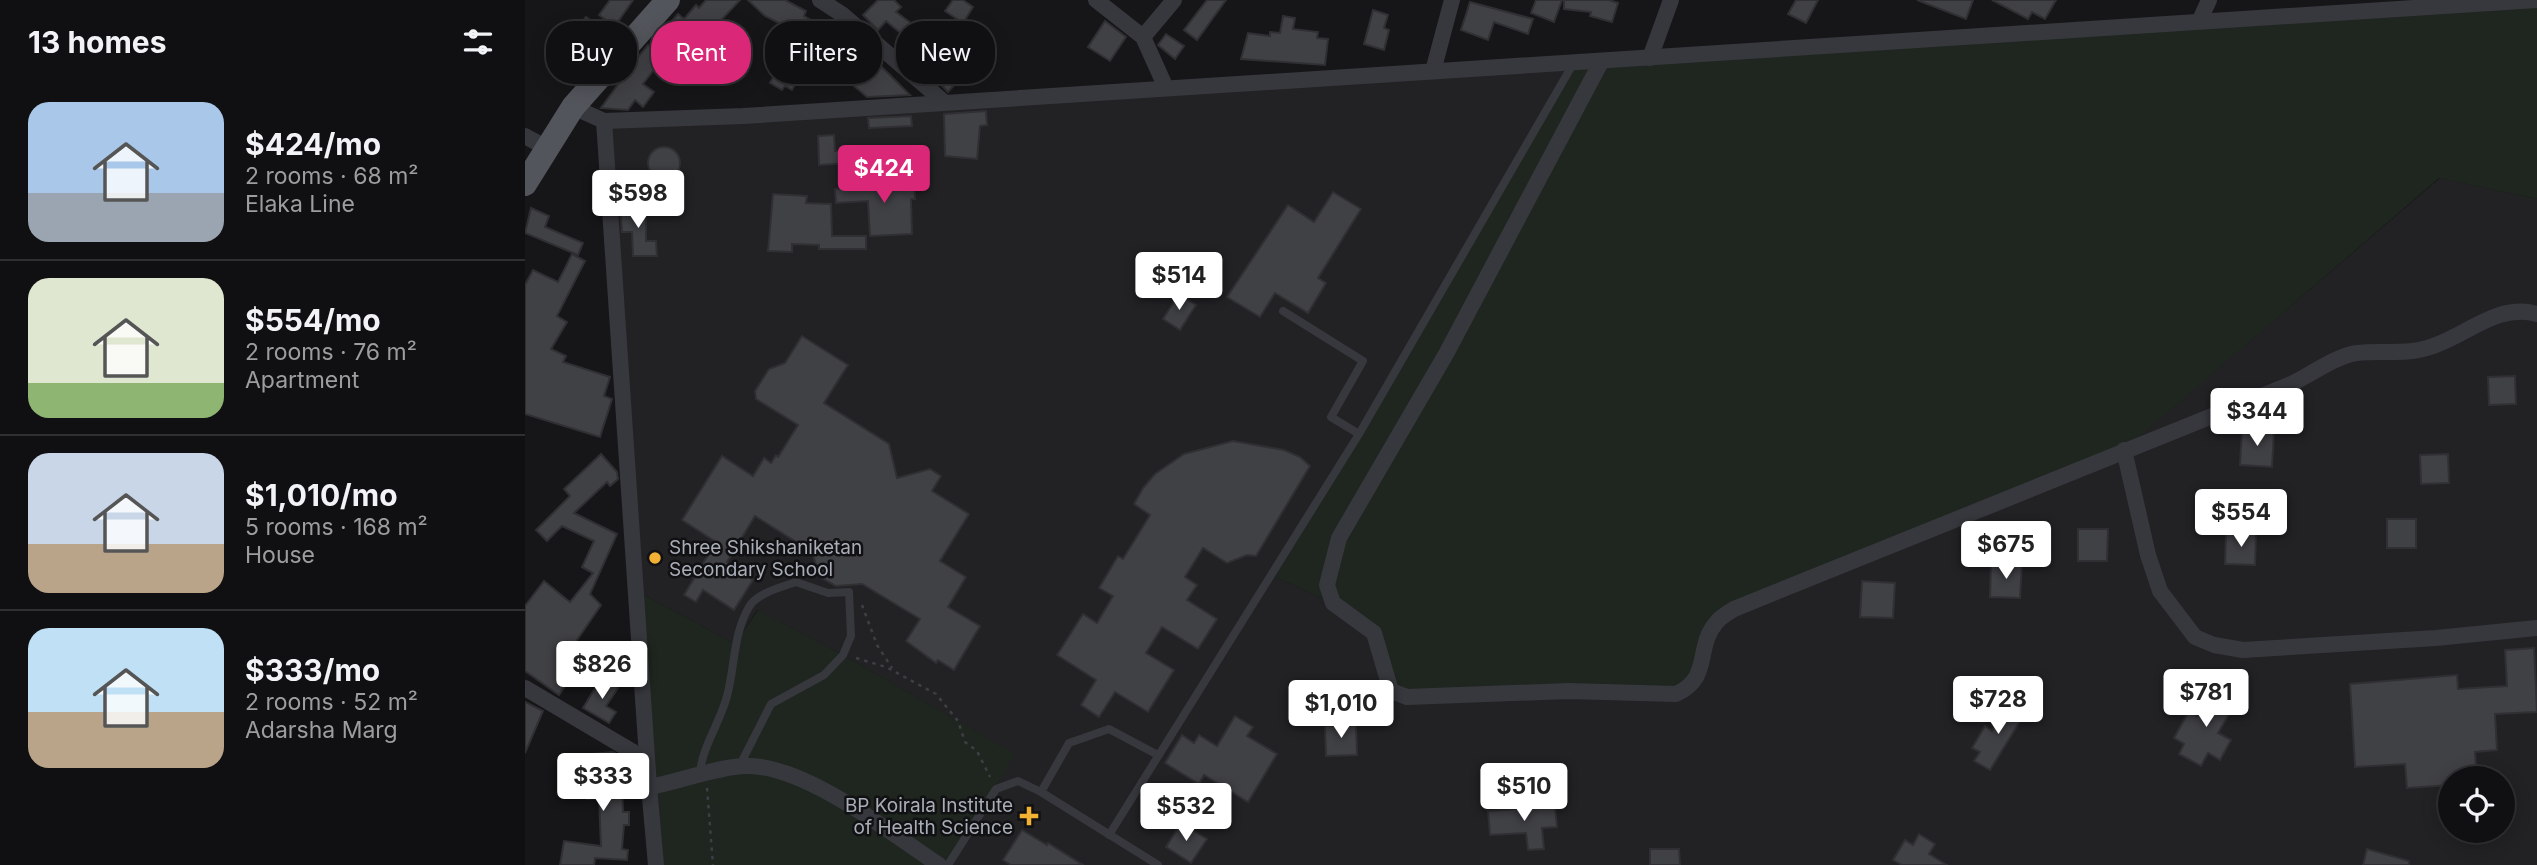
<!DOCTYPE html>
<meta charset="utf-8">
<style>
:root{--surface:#101012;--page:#1e1e20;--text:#f1f3f6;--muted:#9c9d9f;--line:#303032;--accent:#db2777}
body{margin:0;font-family:Inter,sans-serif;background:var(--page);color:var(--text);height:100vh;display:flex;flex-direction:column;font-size:26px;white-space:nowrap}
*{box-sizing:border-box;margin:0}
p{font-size:23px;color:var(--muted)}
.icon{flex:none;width:38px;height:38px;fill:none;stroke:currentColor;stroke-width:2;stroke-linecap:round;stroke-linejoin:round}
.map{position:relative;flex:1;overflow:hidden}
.details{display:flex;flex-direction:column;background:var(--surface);width:525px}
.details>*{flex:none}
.guide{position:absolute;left:21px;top:21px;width:665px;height:63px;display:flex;gap:14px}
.controls{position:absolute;left:1913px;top:766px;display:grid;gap:14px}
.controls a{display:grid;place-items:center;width:77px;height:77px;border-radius:50%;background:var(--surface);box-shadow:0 4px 18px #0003,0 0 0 2px var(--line);font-size:35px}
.price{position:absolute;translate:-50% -60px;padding:0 16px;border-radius:7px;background:#fff;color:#222;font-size:23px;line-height:46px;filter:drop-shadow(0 2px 4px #0008)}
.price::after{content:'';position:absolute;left:50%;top:42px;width:21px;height:16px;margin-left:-10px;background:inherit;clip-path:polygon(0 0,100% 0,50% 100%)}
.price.current{background:var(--accent);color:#fff}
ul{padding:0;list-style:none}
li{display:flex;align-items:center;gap:21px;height:175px;padding:0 28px}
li+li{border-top:2px solid var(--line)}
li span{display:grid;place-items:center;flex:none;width:196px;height:140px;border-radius:21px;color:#555}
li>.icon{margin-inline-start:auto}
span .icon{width:84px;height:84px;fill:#fffc;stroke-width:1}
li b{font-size:30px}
h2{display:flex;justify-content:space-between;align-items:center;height:84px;padding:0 28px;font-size:30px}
.chip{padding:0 24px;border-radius:28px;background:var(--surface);box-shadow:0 4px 18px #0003,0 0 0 2px var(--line);font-size:24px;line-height:63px}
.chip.current{background:var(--accent);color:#fff}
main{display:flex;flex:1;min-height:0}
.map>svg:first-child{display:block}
</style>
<main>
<section class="details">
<h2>13 homes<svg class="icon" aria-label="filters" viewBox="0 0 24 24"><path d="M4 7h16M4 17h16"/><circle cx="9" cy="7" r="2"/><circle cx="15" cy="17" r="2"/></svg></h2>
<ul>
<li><span style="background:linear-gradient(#a9c7e8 65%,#9aa5b1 0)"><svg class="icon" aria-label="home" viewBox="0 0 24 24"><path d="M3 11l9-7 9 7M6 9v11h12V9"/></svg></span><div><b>$424/mo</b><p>2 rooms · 68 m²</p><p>Elaka Line</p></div></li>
<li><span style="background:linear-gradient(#dfe7d0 75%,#8fb573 0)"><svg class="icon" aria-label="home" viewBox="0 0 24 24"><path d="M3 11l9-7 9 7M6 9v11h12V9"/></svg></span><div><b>$554/mo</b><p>2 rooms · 76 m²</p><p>Apartment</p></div></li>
<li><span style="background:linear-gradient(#c9d6e8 65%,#b9a48a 0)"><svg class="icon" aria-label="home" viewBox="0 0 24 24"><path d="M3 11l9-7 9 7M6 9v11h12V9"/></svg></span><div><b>$1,010/mo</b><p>5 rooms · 168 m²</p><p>House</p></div></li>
<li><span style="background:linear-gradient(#bfe0f5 60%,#b9a48a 0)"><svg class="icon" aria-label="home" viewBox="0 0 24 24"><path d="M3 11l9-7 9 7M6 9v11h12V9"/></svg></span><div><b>$333/mo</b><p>2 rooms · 52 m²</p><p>Adarsha Marg</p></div></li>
</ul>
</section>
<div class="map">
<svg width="2012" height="865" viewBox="0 0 2012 865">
<rect width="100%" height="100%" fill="#161618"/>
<!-- built -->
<path fill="#222225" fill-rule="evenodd" d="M1048 65 746 575 808 603 1191 622 1599 449 1915 178 2012 199V865H423L489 754 318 655 232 610 210 644 110 590 79 121ZM1925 779H1978V831H1925Z"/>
<!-- green -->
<g fill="#1e261f">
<path d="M2012 0V199L1914 178 1599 450 1191 622 1164 688 866 691 849 633 808 603 746 575 1048 65Z"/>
<path d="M110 590 210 644 233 610 318 655 490 754 423 865H131Z"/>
</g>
<!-- building -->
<g fill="#404145" stroke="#303034" stroke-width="2">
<path d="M85 0H108L90 26 74 15Z"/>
<path d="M181 0H215L184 33 179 29 165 46 161 43 158 47 151 41 118 84 129 92 118 107 110 100 103 110 76 108 113 57 123 45 125 47 153 14 159 19 171 5 174 8Z"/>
<path d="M223 0H260L281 11 279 16 303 30 301 33 326 48 350 69 354 64 385 95 342 97 316 75 313 79 283 61 267 90 260 86 257 90 245 83 260 56 250 52 259 34 254 32 258 25 240 16Z"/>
<path d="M353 0H369L376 7 371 12 398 32 389 44 361 21 353 30 338 15Z"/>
<path d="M428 0H438L448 7 438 23 420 11Z"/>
<path d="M682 0H701L672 40 659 30Z"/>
<path d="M1011 0H1037L1029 22 1006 13Z"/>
<path d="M1039 0H1084L1093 3 1087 22 1065 16 1066 12 1039 9Z"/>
<path d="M1271 0H1293L1281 23 1263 14Z"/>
<path d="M1392 0H1448L1441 19Z"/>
<path d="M1467 0H1531L1520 19 1507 12 1503 19Z"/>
<path d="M945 2 1008 19 1003 34 969 22 963 40 936 30Z"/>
<path d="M848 10 863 15 859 28 864 30 859 50 839 44Z"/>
<path d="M758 16 770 18 768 29 793 32 792 38 803 39 800 65 716 59 723 33 745 36V32L755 33Z"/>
<path d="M61 17 76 28 64 45 48 34Z"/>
<path d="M580 21 601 37 585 61 563 47Z"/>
<path d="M641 34 659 46 650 59 633 45Z"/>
<path d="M427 52 446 66 423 92 405 73Z"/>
<path d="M461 111 462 125 455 126 452 159 420 156 419 114Z"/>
<path d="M386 116 387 126 344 128 343 118Z"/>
<path d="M309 135 310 151H340V162L294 165 293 136Z"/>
<circle cx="139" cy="163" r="16"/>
<path d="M362 178V181L389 179 390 199H386L387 234 345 236 343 201 311 203 310 189 345 186V179Z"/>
<path d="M808 192 836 209 793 278 801 283 783 313 750 293 735 317 702 297 763 205 789 222Z"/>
<path d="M248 194 282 196 281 203 306 204 307 236H341V249H294V245L267 244V252L243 251Z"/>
<path d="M95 205H121V241H131L132 256H108L107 232H97Z"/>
<path d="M6 208 24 216 20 227 58 243 53 255 0 233Z"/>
<path d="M47 254 60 261 32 316 42 322 26 349 41 356 38 362 85 377 79 396 87 399 75 437 0 414V285L8 270 33 282Z"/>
<path d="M654 294 671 305 655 330 638 319Z"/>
<path d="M277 336 323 365 299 403 364 444 372 478 405 469 416 476 407 491 444 514 415 561 441 577 423 607 455 626 429 670 413 660 411 663 381 641 395 619 337 584 311 586 295 577 287 552 230 516 202 562 228 580 209 610 178 590 171 602 159 595 191 542 157 520 197 456 228 476 239 458 246 463 251 455 253 457 273 425 231 399 230 391 244 369 260 363Z"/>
<path d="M1990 376 1991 404 1964 405 1963 377Z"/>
<path d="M1717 430 1749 432 1747 467 1715 465Z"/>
<path d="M708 441 759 450 775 457 785 466 731 556 722 555 702 563 678 548 660 577 672 585 662 600 692 619 673 649 637 627 621 653 649 670 623 712 590 692 574 717 556 705 571 680 532 655 558 614 572 623 588 596 574 588 593 556 598 559 625 515 609 504 618 488 630 474 659 454Z"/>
<path d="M76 454 92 472 93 479 85 486 82 482 49 513 92 534 65 594 76 605 50 643 62 652 34 695 0 671V606L19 581 45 602 68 573 57 567 69 541 37 526 22 541 11 530 45 496 39 489Z"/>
<path d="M1923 454 1924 483 1896 484 1895 455Z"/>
<rect x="1862" y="519" width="29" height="29"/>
<path d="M1553 529H1583L1582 561H1553Z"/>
<path d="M1701 533 1731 534 1730 565 1700 564Z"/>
<path d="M1466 563 1497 565 1495 598 1465 597Z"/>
<path d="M1337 581 1370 583 1368 618 1335 617Z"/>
<path d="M2009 648 2012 712 1970 714 1972 750 1950 752 1952 779H1925V785L1882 788 1880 764 1830 767 1825 684 1932 675 1933 689 1982 686 1980 650Z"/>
<path d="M77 677 93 688 81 706 91 712 84 723 58 708Z"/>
<path d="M1687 688 1711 702 1693 733 1706 740 1695 760 1683 753 1676 766 1654 754 1659 744 1649 738 1664 711 1672 716Z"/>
<path d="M1485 701 1502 710 1465 770 1449 761 1455 752 1447 748 1460 726 1467 731Z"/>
<path d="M0 702 18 711 0 753Z"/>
<path d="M710 716 728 727 722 736 752 754 723 802 679 775 674 784 640 763 657 735 669 743 674 735 692 746Z"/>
<path d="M831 725 832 755 801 756 800 726Z"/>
<path d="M88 752 96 757 98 812H104V825H99L97 849 103 850 102 860 70 858 69 865H35L39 841 76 846 74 798 62 799 61 777 68 754Z"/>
<path d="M1030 806 1032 827 1017 828 1019 849 1003 850 1001 833 965 835 963 811Z"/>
<path d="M656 823 682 839 666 863 641 847Z"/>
<path d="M497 830 522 845 523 843 558 865H486L478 860Z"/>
<path d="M1394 834 1410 844 1404 854 1422 865H1377L1368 860 1380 840 1388 845Z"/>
<path d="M1125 849H1154L1155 865H1125Z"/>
<path d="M1842 849 1884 861V865H1838Z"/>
</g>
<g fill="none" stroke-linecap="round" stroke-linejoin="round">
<!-- path -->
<g stroke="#3d3f44" stroke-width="2.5" stroke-dasharray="3.5 5" stroke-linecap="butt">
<path d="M337 605 352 645 367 668"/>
<path d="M331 658 361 667 411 694 433 721 440 742 452 751 465 777"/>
<path d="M182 788 188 865"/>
</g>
<!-- lane -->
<g stroke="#37383d" stroke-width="8">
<path d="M758 311 838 361 806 417 834 434"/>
<path d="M179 773 175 772C178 745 195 723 202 696 210 667 208 634 224 607 232 593 257 587 271 582L303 593 324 592 326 636 318 655 299 675 246 704 218 759 221 766"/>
<path d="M516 792 544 743 584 729 631 754"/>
<path d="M584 835 834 434 1048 64"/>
<path d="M423 865 471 789 493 781 516 792 633 865"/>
</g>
<!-- street -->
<g stroke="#37383d" stroke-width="16">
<path d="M295 0 318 15 419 102"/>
<path d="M571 0 618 37 641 88"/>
<path d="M1675 20 1684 0"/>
<path d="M618 37 649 0"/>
<path d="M1125 58 1146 0"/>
<path d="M1076 62 921 354 814 538 802 585 808 603 849 633 866 691 882 697 1043 691 1151 694C1187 678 1170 647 1191 623 1195 617 1203 613 1209 609L1764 385C1784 376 1810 356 1832 353 1855 350 1880 355 1902 348 1939 338 1972 302 2012 314"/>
<path d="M908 71 927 0"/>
<path d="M48 107 79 121 218 116 2012 0"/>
<path d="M79 121 124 787C155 782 186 768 219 766 278 763 366 833 414 865"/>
<path d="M0 136 20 147"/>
<path d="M1599 450 1623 555 1635 591 1670 637 1689 645 1718 650 1911 638 2012 628"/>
<path d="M0 688 108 752 124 787 131 865"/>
</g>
<!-- primary -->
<path stroke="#53555c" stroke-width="24" d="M0 184 48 107 143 0"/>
</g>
<!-- markers -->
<g fill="#f2b134" stroke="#111113" stroke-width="2.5">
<circle cx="130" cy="558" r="7"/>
<path d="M500.5 805.5h7v7h7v7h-7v7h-7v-7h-7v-7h7z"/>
</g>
<g text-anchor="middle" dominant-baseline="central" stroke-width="5" stroke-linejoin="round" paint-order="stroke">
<!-- poi labels -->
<g font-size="19" fill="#a8adb8" stroke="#111113" text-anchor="start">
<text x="144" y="547">Shree Shikshaniketan<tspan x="144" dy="22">Secondary School</tspan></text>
<text x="488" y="805" text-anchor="end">BP Koirala Institute<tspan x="488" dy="22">of Health Science</tspan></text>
</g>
</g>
</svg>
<div class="controls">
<a><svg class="icon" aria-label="locate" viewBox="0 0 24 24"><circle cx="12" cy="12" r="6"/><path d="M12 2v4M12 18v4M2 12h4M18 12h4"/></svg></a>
</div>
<b class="price current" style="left:359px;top:205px">$424</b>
<b class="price" style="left:113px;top:230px">$598</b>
<b class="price" style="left:654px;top:312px">$514</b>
<b class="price" style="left:1732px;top:448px">$344</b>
<b class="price" style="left:1716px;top:549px">$554</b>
<b class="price" style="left:1481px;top:581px">$675</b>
<b class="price" style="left:77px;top:701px">$826</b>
<b class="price" style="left:1681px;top:729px">$781</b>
<b class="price" style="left:1473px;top:736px">$728</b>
<b class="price" style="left:816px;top:740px">$1,010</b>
<b class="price" style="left:78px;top:813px">$333</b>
<b class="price" style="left:999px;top:823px">$510</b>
<b class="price" style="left:661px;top:843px">$532</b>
<div class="guide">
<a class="chip">Buy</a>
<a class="chip current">Rent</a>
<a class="chip">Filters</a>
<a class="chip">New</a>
</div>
</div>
</main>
